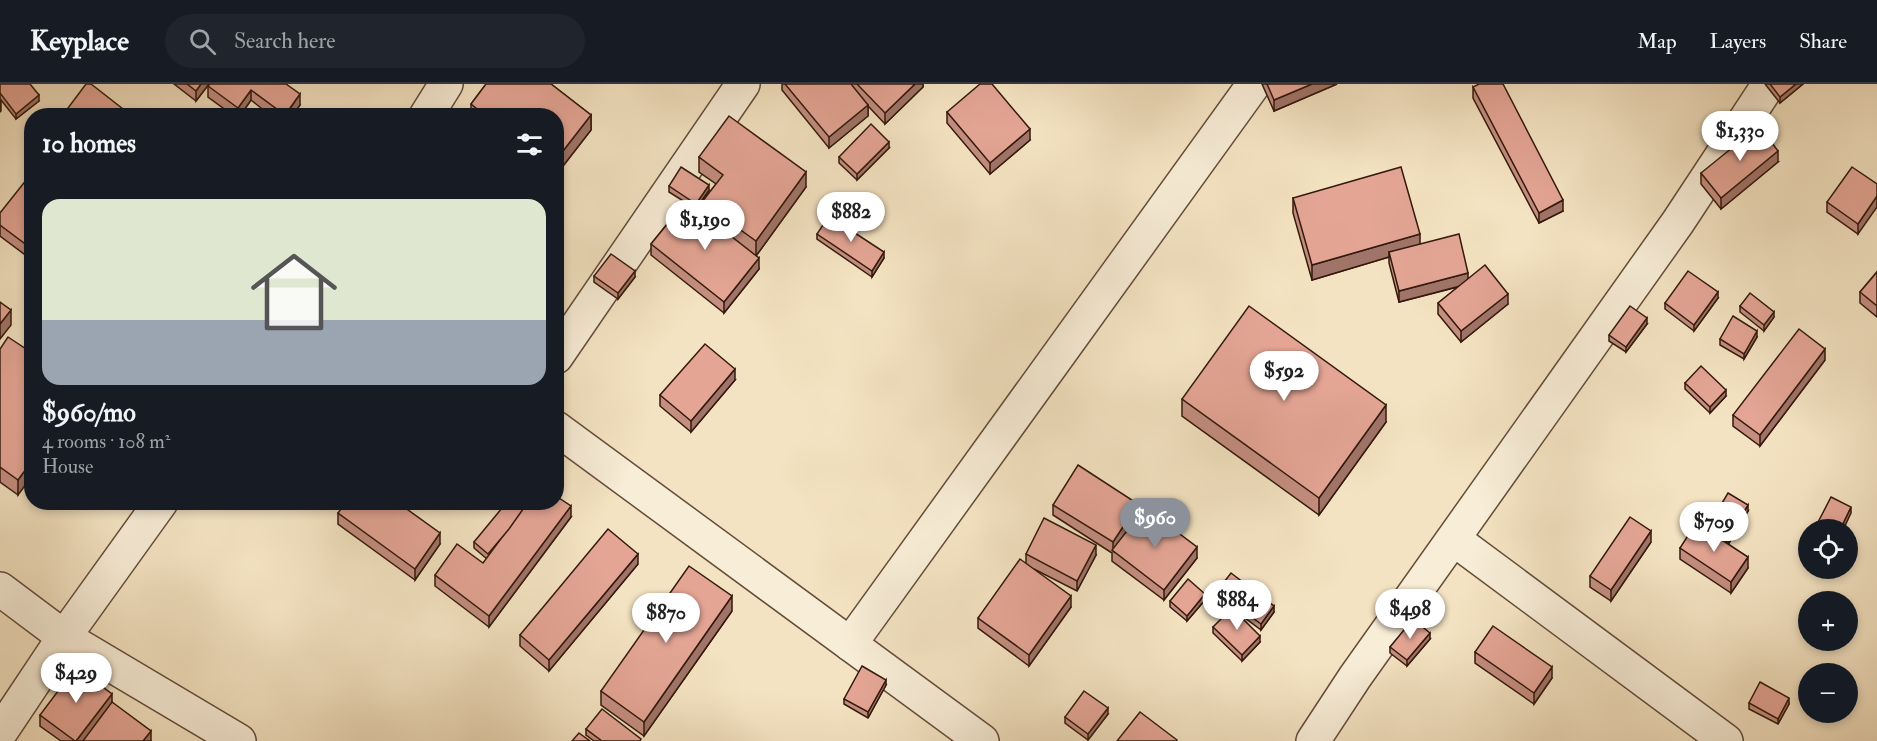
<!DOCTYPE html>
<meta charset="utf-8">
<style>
:root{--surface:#171b24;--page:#20242c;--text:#f1f3f6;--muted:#9ea1a6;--line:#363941;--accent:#8c9099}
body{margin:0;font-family:"IM FELL Double Pica",serif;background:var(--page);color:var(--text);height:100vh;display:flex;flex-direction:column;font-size:22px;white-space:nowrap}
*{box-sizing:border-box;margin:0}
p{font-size:20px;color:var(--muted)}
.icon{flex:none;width:33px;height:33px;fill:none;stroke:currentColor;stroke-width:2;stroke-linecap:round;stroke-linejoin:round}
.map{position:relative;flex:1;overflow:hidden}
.panel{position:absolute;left:24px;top:24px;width:540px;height:402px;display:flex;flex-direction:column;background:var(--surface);border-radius:24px;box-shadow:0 3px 9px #0003}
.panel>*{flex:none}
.controls{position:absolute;left:1798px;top:435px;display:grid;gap:12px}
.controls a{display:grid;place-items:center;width:60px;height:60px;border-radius:50%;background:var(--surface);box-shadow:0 3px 9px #0003;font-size:30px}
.price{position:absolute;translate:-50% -51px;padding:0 14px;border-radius:21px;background:#fff;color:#222;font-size:20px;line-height:39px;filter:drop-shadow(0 2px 3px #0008)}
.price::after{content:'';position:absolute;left:50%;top:36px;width:18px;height:14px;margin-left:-9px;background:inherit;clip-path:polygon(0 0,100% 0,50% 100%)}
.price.on{background:var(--accent);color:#fff}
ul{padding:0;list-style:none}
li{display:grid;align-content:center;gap:12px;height:318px;padding:0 18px}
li+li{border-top:2px solid var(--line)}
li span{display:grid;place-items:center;height:186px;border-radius:18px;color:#555}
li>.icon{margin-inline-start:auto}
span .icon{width:108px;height:108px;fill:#fffc;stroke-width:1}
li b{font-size:26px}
h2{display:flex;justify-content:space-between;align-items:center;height:72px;padding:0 18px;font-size:26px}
header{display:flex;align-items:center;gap:36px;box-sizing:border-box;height:84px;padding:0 30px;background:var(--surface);border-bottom:2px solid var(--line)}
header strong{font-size:28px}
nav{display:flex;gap:33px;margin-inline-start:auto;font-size:21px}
.search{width:420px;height:54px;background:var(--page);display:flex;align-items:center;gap:15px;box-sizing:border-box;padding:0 21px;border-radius:33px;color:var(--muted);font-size:22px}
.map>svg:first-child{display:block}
</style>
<header>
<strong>Keyplace</strong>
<div class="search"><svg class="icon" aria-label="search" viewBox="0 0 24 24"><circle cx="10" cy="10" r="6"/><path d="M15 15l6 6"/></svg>Search here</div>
<nav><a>Map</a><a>Layers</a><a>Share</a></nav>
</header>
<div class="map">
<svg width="1877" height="657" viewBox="0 0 1877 657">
<rect width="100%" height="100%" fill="#f4e3c2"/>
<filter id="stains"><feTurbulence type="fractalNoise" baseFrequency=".00333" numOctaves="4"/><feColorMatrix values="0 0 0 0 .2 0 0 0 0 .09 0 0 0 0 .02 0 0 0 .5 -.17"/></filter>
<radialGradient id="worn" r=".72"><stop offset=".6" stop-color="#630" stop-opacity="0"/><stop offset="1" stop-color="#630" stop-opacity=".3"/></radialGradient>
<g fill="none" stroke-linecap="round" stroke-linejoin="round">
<!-- minor casing -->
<g stroke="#634c3a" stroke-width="36">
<g id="minor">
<path d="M426 32 446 0"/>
<path d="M556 273 743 0"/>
<path d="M556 344 982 657"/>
<path d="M1455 456 1726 657"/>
<path d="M0 505 64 553 239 657"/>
<path d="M850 560 1254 0"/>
<path d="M0 649 64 553 161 418"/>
<path d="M1313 657 1355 593 1678 138 1769 0"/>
</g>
</g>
<!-- minor -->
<use href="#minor" stroke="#f8edd7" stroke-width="33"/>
</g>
<!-- wall -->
<g fill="#c48e80" stroke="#33190c" stroke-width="1.5">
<path d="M0 0 39 17 16 35 1 16V27L0 28Z"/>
<path d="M174 0H209L196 17Z"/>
<path d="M286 0 300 21 292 32H271L251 16 240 32H234L208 13V2Z"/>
<path d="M486 0H551L591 31V46L556 91V32H471V20Z"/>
<path d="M782 0H923V3L885 40 868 22V32L829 64 782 6Z"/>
<path d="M1262 0H1337L1274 27Z"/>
<path d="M1765 0H1803L1780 19Z"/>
<path d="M1473 3 1563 127 1539 139 1473 14Z"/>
<path d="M947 28 1030 56 990 90 947 39Z"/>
<path d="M889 64 857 96 839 79V73Z"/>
<path d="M699 73 806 103 756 172 759 185 724 229 651 171V160L685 118 669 108V102L709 106 696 125 702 130V118L716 100 699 88Z"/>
<path d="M1778 78 1721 125 1701 100V89Z"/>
<path d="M32 98V176L0 152V129Z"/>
<path d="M1877 100 1858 150 1827 128V118Z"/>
<path d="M1293 114 1420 160 1468 194 1508 220 1461 258 1438 230V219L1458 203 1399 218 1389 179V173L1312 196 1293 129Z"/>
<path d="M817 150 884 174 872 193 817 155Z"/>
<path d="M1877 188V233L1860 219V208Z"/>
<path d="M594 192 635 193 618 215 594 198Z"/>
<path d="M1718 214 1694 247 1665 225V219Z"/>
<path d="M1740 222 1774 233 1764 247 1740 228Z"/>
<path d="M1647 240 1626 268 1609 257V251Z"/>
<path d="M1757 253 1744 275 1720 261V255Z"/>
<path d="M0 265 32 269 18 411 0 398Z"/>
<path d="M1825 276 1760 362 1733 342V331Z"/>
<path d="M735 296 691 348 660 322V311Z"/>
<path d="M1685 299 1726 312 1710 329 1685 305Z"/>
<path d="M1182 315 1386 338 1319 431 1182 332Z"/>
<path d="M1053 421 1138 430 1129 445 1197 474 1164 516 1112 477V469L1053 431Z"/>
<path d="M1748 427 1729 459 1709 447V441Z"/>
<path d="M338 429 440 460 415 496 338 440Z"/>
<path d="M571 433 489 543 435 502V491L483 479 487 475 474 464V458Z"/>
<path d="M1651 458 1611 517 1590 503V492Z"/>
<path d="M1680 464 1748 484 1731 509 1680 475Z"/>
<path d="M1026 470 1096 471 1077 507 1034 485 1071 523 1029 582 978 544V534L1026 479Z"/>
<path d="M638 480 549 587 520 562V551Z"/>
<path d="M1217 507 1274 528 1261 546 1217 513Z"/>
<path d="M1205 516 1187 537 1170 523V517Z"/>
<path d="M732 527 644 652 601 621V607Z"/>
<path d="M1213 543 1260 558 1242 577 1213 549Z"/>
<path d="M1430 555 1407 582 1390 569V563Z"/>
<path d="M1475 568 1552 594 1534 620 1475 579Z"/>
<path d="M886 601 868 634 844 620V615Z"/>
<path d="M112 618 151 657H61L40 642V631Z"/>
<path d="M1749 619 1789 620 1778 640 1749 625Z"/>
<path d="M1108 630 1088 656 1065 639V633Z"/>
<path d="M586 645 641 657H594L586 651Z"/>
</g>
<!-- shaded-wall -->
<g fill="#a07468" stroke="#33190c" stroke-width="1.5">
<path d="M201 0H209L196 17V7Z"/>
<path d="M915 0H923V3L885 40V29Z"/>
<path d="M1312 0H1337L1274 27V16Z"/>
<path d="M1796 0H1803L1780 19V13Z"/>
<path d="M251 6V16L240 32H238V24Z"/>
<path d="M300 10V21L292 32H285Z"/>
<path d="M39 11V17L16 35V30Z"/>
<path d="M868 21V32L829 64V53Z"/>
<path d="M591 31V46L556 91V76Z"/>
<path d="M1030 45V56L990 90V79Z"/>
<path d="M889 58V64L857 96V90Z"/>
<path d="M1778 67V78L1721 125V114Z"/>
<path d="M806 88V103L756 172V157Z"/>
<path d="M709 101V106L696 125V120Z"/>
<path d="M1877 112V123L1858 150V140Z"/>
<path d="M1563 116V127L1539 139V129Z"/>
<path d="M1420 150V164L1389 168V173L1312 196V181Z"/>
<path d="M884 168V174L872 193V187Z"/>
<path d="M759 174V185L724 229V218Z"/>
<path d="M635 187V193L618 215V209Z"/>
<path d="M1468 189V200L1399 218V207Z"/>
<path d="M1718 208V214L1694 247V241Z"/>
<path d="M1508 210V220L1461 258V247Z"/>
<path d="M11 226V241L0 255V240Z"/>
<path d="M1774 228V233L1764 247V241Z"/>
<path d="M1647 234V240L1626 268V263Z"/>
<path d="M1757 247V253L1744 275V270Z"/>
<path d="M1825 265V276L1760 362V351Z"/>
<path d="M735 285V296L691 348V337Z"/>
<path d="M1726 306V312L1710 329V323Z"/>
<path d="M1386 321V338L1319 431V414Z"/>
<path d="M32 377V392L18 411V396Z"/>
<path d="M1138 420V430L1114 468 1113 467V458Z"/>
<path d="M1748 421V427L1729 459V453Z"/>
<path d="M571 422V433L489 543V532Z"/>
<path d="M1851 423V429L1843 446H1840Z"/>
<path d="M1651 447V458L1611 517V506Z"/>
<path d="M440 449V460L415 496V485Z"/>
<path d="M1096 461V471L1077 507V497Z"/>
<path d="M1197 463V474L1164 516V506Z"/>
<path d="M638 470V480L549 587V576Z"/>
<path d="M1748 473V484L1731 509V498Z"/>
<path d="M1205 510V516L1187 537V532Z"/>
<path d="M732 512V527L644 652V638Z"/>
<path d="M1071 512V523L1029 582V571Z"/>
<path d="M1274 522V528L1261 546V540Z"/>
<path d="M1430 549V555L1407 582V576Z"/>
<path d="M1260 552V558L1242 577V571Z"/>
<path d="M1552 583V594L1534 620V609Z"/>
<path d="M886 596V601L868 634V628Z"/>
<path d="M112 610V621L85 657H76Z"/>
<path d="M1789 614V620L1778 640V635Z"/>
<path d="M1108 624V630L1088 656V650Z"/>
<path d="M151 647V657H143Z"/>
</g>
<!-- building -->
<g fill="#e4a595" stroke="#33190c" stroke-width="1.5">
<path d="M0 0H30L39 11 16 30 0 9Z"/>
<path d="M86 0H91L132 32H62Z"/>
<path d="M187 0H201L196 7Z"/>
<path d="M210 0H286L300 10 285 31 251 6 238 24 208 2Z"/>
<path d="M486 0H551L591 31 556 76V32H486L471 20Z"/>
<path d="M785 0H851L868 21 829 53Z"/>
<path d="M857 0H915L885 29Z"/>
<path d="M980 0H992L1030 45 990 79 947 28Z"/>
<path d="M1267 0H1312L1274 16Z"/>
<path d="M1479 0H1503L1563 116 1539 129 1473 3Z"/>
<path d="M1770 0H1796L1780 13Z"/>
<path d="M729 32 806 88 756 157 702 118 723 91 699 73Z"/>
<path d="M871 40 889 58 857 90 839 73Z"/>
<path d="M1759 42 1778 67 1721 114 1701 89Z"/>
<path d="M681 83 709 101 696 120 669 102Z"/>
<path d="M1401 83 1420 150 1312 181 1293 114Z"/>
<path d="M1852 83 1877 100V112L1858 140 1827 118Z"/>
<path d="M27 95 32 98V165L0 141V129Z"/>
<path d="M686 117 759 174 724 218 651 160Z"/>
<path d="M829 132 884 168 872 187 817 150Z"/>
<path d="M1459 150 1468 189 1399 207 1389 168Z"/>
<path d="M611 170 635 187 618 209 594 192Z"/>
<path d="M1485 181 1508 210 1461 247 1438 219Z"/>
<path d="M1688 187 1718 208 1694 241 1665 219Z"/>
<path d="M1877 188V222L1860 208Z"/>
<path d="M1750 209 1774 228 1764 241 1740 222Z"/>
<path d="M0 218 11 226 0 240Z"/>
<path d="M1249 222 1386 321 1319 414 1182 315Z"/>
<path d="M1630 222 1647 234 1626 263 1609 251Z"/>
<path d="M1733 232 1757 247 1744 270 1720 255Z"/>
<path d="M1799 245 1825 265 1760 351 1733 331Z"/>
<path d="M8 253 32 269V377L18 396 0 383V265Z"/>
<path d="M705 260 735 285 691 337 660 311Z"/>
<path d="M1701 282 1726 306 1710 323 1685 299Z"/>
<path d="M1078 381 1138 420 1113 458 1053 421Z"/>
<path d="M1728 409 1748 421 1729 453 1709 441Z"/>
<path d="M556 412 571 422 489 532 435 491 457 460 483 479 528 418H556Z"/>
<path d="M1831 413 1851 423 1840 446H1814Z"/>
<path d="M346 418H397L440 449 415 485 338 429Z"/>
<path d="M507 418H528L509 445 488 470 474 458Z"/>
<path d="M1145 424 1197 463 1164 506 1112 466Z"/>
<path d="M1630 433 1651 447 1611 506 1590 492Z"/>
<path d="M1044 434 1096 461 1077 497 1026 470Z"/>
<path d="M1696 439 1748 473 1731 498 1680 464Z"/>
<path d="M608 445 638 470 549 576 520 551Z"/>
<path d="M1020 475 1071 512 1029 571 978 534Z"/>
<path d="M689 482 732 512 644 638 601 607Z"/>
<path d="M1231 489 1274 522 1261 540 1217 507Z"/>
<path d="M1188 495 1205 510 1187 532 1170 517Z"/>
<path d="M1232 524 1260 552 1242 571 1213 543Z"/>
<path d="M1413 535 1430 549 1407 576 1390 563Z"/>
<path d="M1493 542 1552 583 1534 609 1475 568Z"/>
<path d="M862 582 886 596 868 628 844 615Z"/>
<path d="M76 583 112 610 76 657H75L40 631Z"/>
<path d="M1760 598 1789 614 1778 635 1749 619Z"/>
<path d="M1084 607 1108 624 1088 650 1065 633Z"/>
<path d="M112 618 151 647 143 657H83Z"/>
<path d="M602 625 641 655 640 657H602L586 645Z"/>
<path d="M1140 628 1177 656 1176 657H1117Z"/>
<path d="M579 649 590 657H572Z"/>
</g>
<rect width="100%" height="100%" filter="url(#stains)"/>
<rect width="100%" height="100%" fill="url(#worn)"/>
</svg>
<div class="controls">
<a><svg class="icon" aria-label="locate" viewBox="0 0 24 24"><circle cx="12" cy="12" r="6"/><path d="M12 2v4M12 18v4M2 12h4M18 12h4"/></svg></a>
<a>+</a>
<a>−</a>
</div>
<b class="price" style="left:1740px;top:78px">$1,330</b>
<b class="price" style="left:851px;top:159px">$882</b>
<b class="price" style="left:705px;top:167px">$1,190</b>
<b class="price" style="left:1284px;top:318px">$592</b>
<b class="price on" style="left:1155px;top:465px">$960</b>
<b class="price" style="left:1714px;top:469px">$709</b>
<b class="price" style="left:1237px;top:547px">$884</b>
<b class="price" style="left:1410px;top:556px">$498</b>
<b class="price" style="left:666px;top:560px">$870</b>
<b class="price" style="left:76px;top:620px">$429</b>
<section class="panel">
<h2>10 homes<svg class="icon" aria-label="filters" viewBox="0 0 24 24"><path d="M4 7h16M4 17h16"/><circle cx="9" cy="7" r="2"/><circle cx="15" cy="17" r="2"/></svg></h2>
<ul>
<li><span style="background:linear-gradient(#dfe7d0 65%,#9aa5b1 0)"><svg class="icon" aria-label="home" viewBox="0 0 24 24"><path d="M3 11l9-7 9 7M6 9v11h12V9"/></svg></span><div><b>$960/mo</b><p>4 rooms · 108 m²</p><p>House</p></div></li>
</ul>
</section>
</div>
